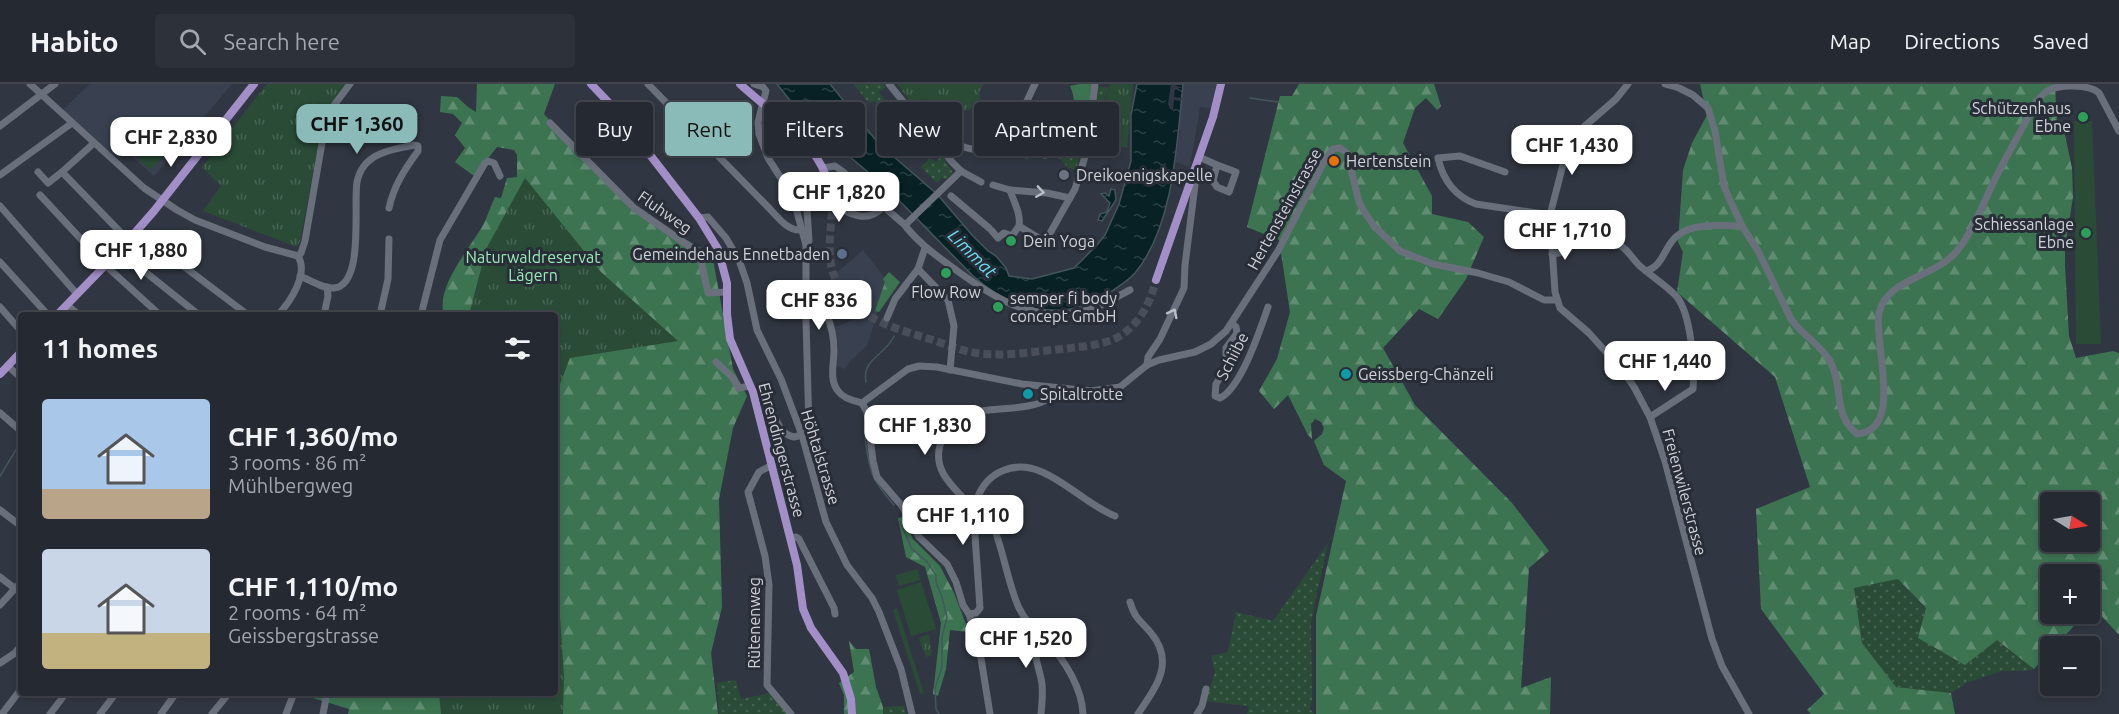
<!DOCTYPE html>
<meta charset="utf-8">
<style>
:root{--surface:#252932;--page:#2d313a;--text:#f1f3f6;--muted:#a3a6ac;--line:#42454d;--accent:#8bbbb9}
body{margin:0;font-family:Ubuntu,sans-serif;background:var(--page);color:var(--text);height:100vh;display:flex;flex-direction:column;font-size:22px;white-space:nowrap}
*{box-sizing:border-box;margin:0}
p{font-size:20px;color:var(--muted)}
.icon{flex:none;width:33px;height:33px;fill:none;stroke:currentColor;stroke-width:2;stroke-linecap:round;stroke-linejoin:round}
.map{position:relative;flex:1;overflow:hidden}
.side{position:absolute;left:18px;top:228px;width:540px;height:384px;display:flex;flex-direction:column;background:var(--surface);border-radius:6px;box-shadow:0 3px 9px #0003,0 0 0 2px var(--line)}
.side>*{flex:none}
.banner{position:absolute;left:576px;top:18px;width:570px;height:54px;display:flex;gap:12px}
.needle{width:39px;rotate:101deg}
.controls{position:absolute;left:2040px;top:408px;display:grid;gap:12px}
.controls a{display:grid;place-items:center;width:60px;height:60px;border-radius:6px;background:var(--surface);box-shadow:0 3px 9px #0003,0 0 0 2px var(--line);font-size:30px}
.price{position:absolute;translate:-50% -51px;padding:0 14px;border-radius:12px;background:#fff;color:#222;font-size:20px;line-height:39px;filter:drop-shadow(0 2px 3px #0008)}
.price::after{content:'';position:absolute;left:50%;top:36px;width:18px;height:14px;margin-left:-9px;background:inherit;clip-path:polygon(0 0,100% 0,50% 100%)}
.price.selected{background:var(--accent);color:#111}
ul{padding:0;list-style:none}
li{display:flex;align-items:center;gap:18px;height:150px;padding:0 24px}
li span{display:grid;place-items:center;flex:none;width:168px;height:120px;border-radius:6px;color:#555}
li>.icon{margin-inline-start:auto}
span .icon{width:72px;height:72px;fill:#fffc;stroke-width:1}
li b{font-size:26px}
h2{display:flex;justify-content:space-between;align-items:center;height:72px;padding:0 24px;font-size:26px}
.chip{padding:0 21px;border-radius:6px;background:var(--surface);box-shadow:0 3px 9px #0003,0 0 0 2px var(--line);font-size:21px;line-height:54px}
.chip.selected{background:var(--accent);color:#111}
header{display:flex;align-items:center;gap:36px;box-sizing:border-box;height:84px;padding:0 30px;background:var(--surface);border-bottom:2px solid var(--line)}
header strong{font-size:28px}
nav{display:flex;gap:33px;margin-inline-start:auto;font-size:21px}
.search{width:420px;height:54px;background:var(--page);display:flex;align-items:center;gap:15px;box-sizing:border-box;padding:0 21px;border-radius:6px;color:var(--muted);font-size:22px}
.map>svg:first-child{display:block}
</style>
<header>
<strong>Habito</strong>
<div class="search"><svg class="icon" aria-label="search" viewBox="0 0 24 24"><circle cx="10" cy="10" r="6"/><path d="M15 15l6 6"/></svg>Search here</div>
<nav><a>Map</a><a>Directions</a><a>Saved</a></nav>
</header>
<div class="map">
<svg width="2119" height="630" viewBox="0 0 2119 630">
<defs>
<pattern id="grass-dots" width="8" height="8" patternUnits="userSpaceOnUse" patternTransform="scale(1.5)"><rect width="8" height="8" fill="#2a4c37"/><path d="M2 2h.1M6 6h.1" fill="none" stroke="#486553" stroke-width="1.8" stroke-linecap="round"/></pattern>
<pattern id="forest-firs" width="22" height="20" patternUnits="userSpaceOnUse" patternTransform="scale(1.5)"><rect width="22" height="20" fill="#3c7452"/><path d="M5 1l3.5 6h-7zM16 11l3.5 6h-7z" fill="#608d72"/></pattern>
<pattern id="park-tufts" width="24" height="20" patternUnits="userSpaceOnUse" patternTransform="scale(1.5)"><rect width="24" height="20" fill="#2a4c37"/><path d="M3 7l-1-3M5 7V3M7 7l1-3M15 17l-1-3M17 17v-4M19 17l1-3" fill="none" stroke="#486553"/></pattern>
<pattern id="water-ripples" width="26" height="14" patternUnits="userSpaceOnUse" patternTransform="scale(1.5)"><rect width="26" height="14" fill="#072125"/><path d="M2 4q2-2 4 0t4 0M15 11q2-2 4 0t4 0" fill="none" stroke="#2a4044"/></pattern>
</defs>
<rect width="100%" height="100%" fill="#313742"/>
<!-- built -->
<g fill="#394151">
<path d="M90 0H232L154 92 127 68 114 71 63 26Z"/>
<path d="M1168 0H1218L1211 24 1200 23 1190 83 1175 78 1180 48Z"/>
<path d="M863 166 887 197 867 262 851 276 845 285 837 282 838 260 834 244 852 236 832 193Z"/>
</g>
<!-- grass -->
<g fill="url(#grass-dots)">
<path d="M854 0H883L886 3 879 8 885 16 887 15 892 19 888 24 892 29 886 35 878 27 881 24 875 17 870 18 867 17Z"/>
<path d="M1098 2 1108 4 1096 50 1093 52Z"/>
<path d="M1087 44 1083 66 1075 86 1066 82 1061 75 1048 72 1054 62 1064 65 1073 48Z"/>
<path d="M942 71 953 89 947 95 942 94 937 99 921 83 930 74 936 78Z"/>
<path d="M1328 459 1311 538 1312 615 1310 625 1314 630H1247L1249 622 1205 617 1215 588 1211 572 1228 568 1236 528 1273 537Z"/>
<path d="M1898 495 1926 525 1997 555 2034 585 2026 587H2002L1966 599 1951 609 1896 603 1862 559 1854 504Z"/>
<path d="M736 596 741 615 776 608 795 630H719L717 599Z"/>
<path d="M904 622 906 630H883V623Z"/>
</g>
<!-- forest -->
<g fill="url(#forest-firs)" fill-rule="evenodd">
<path d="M477 0H555L544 30 632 127 712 170 733 285 747 312 733 344 719 415 722 523 711 569 718 630H348L349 625 313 614 315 609H555V231H444C435 202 471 164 484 139 488 131 491 121 495 113L501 114 507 94 517 93V71L514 66 497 63 474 92 455 78 465 64 455 51 462 39 453 30 440 28 441 12 457 13 468 23 476 28Z"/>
<path d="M1080 0H1092L1087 43 1073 48 1064 65 1054 62 1046 75 1034 72 1026 75 1024 65 1026 58 1030 55 1046 60C1057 37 1084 33 1070 2Z"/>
<path d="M1299 0H1434L1441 22 1437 26 1426 14 1415 24 1403 59 1432 112V130L1468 138 1484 153 1466 195 1438 235 1419 225 1383 264 1415 321 1512 419 1549 467 1529 484 1521 604 1551 593 1550 630H1316V532L1346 397 1324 381 1314 357 1322 350 1324 344 1321 338 1315 335 1311 340 1312 355 1308 351 1288 311 1274 325 1259 307 1277 275 1290 228 1279 156 1247 143 1280 12H1292Z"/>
<path d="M1700 0H2059L2055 3 2057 36 2062 37 2072 84 2073 113 2065 164V182L2069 252 2076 274 2113 267 2119 269V551L2096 526 2074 542 2055 562H2050V567L2034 585 1997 556 1965 581 1918 554 1926 524 1898 495 1854 504 1862 559 1896 603 1951 609 1955 630H1811L1807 626 1824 610 1761 525 1756 425 1810 403 1775 293 1677 208 1683 168 1678 158 1683 86 1692 59 1707 31ZM2050 418H2090V458H2050ZM2050 490H2090V530H2050Z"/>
<path d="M787 22 816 50 812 56 783 29Z"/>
<path d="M889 188 900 198 879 228 875 227 885 198 883 195Z"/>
<path d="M903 433 913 455 940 482 954 509 969 548 950 546 946 585 938 612 933 610 941 539 925 483 906 473 898 434Z"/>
<path d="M849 557 856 565H869L876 603 883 623V630H844V611L839 599 854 588Z"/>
</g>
<!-- park -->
<g fill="url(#park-tufts)">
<path d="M267 0H347L322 40 300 157 297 163 203 127 221 102 202 83Z"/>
<path d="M897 0H984L979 8 980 16 969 26 956 29 948 39 928 15 915 23Z"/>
<path d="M1110 0H1133L1127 64 1094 55Z"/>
<path d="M525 94 601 188 678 257 570 274 555 313V231H469L486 165Z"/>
<path d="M824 208H831L834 214 839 219V222L831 224 826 221 821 210 824 209Z"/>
<path d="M555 381 556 474 564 592 563 630H441L439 609H555Z"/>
<path d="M929 550 932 571 926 573 919 554Z"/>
</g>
<!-- pitch -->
<g fill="#2a4c37">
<path d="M154 34 166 46 153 59 165 71 150 86 126 62Z"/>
<path d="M2074 37H2092L2101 260H2076Z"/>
<path d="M917 485 921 496 899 502 896 491Z"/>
<path d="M921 498 936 545 911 552 897 506Z"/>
<path d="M897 524 924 609 920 610 893 526Z"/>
</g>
<!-- water -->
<g fill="url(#water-ripples)" stroke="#43565b" stroke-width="1.5">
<path d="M777 0H830L879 60 937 110 972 151 988 167 996 172 1006 184 1009 192 1032 195 1074 184 1097 161 1105 151 1119 120 1131 77V31L1137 0H1183C1177 58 1174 142 1135 189 1127 198 1116 204 1106 211 1092 219 1079 225 1063 226 1028 228 997 214 972 191L888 105 804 34Z"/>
<path d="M1111 105 1115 106 1116 116 1102 137 1098 136 1100 130 1107 128 1110 119 1101 110 1105 109 1109 112Z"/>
</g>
<!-- pier -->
<path fill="#313742" d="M1171 0 1183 4H1175L1174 13 1182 14 1181 17 1174 16 1173 26 1170 25 1168 20Z"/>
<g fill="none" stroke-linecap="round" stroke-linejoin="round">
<!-- stream -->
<g stroke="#43565b" stroke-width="1.5">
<path d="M1250 14 1278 18"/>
<path d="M866 298C861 275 887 270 894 252"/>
<path d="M865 353C870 390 870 393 894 421"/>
<path d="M0 392 19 361"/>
<path d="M900 438 912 465 927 478 936 491V498L942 513 947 533 942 553V583L935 604 936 625 939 630"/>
</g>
<!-- major-tunnel -->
<path stroke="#494e59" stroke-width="8" stroke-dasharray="8 4" stroke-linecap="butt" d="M826 92C829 104 832 116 832 128 830 158 824 185 845 211 866 238 901 246 933 256 950 262 967 269 985 270 1011 272 1037 267 1063 265 1082 262 1103 262 1120 252 1141 238 1150 219 1156 196"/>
<!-- minor -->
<g stroke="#696f7b" stroke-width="7">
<path d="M30 0 144 104 177 126 195 136 265 163 298 172"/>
<path d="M648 0 768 123C777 132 787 147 801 146"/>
<path d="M754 0 763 3 766 7 758 38 759 50 768 74 793 113 806 161"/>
<path d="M889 0 952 78 961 87 981 98"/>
<path d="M1628 0 1616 15 1578 48 1566 69 1550 131 1555 208 1560 224 1589 249 1623 287 1634 303 1650 333 1665 377 1712 555 1722 582 1749 630"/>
<path d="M1665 0 1679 4 1693 11 1708 24 1715 47 1724 102 1729 114 1742 142 1758 167 1791 235C1802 251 1821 261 1830 277 1844 302 1832 330 1857 350 1905 347 1873 259 1879 229 1886 197 1929 193 1950 174 1970 157 1983 119 1995 95 2008 69 2023 44 2036 18 2039 15 2043 10 2047 7 2059 0 2089 0 2099 9L2119 47"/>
<path d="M550 39 634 124 692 164 701 176 708 209 727 208"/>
<path d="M0 42 55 0"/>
<path d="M934 57 940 52C1002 88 1011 49 1035 0"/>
<path d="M1199 73 1217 81 1213 97 1217 103 1229 108 1236 88 1217 81"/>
<path d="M823 84 835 82 842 87 905 141"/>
<path d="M38 88 48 99 62 88 129 157"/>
<path d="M62 88 94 59"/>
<path d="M1505 88 1460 72 1438 74C1443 96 1454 112 1476 120L1550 131"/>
<path d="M0 91 72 39"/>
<path d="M993 101 1010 106 1047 109 1070 114"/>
<path d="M1010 106C1014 119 1021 129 1019 142L1045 158 1075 105 1087 66 1095 0"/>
<path d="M40 111 105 181 160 231"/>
<path d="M951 112 989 144"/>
<path d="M0 122 77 210"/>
<path d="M699 134 708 133 726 154 739 176 747 199 757 246 781 295 802 351 826 438 847 481 872 514 879 528 901 585 912 630"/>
<path d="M905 141 907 144C921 161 938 173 956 186 993 213 1026 235 1074 229 1094 227 1112 215 1130 206"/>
<path d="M905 141 961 87"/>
<path d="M1550 141H1557L1621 162C1629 167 1633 176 1640 182 1652 193 1666 201 1677 213 1691 231 1695 282 1693 305L1650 333"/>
<path d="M137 147 248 231"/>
<path d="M992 147 998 154 1004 149 1012 152 1019 142"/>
<path d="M119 167 199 231"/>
<path d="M1552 170 1559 169 1586 151"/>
<path d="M298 172 301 169 305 157 326 36 332 24 350 0"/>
<path d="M0 178 48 231"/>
<path d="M918 185 948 216 954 242 950 286"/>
<path d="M1646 187C1664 182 1664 162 1677 152 1693 138 1722 142 1742 142"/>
<path d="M300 192C310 196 323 205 334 204 365 201 353 119 357 98 358 93 361 86 364 82 375 67 397 65 414 61L418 62V67C405 85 394 101 389 124"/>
<path d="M807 204C825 217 834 245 834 266 834 280 829 296 838 307 844 315 853 316 862 319"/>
<path d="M67 221 79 231"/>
<path d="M0 223 21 247"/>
<path d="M278 231C290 218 309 190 298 172"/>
<path d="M324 231 328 212 327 203"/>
<path d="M380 231 388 195 389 155"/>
<path d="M421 231 440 156 485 79 488 77 494 79 500 92"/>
<path d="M887 234 895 215 918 185 925 164"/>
<path d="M1232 239 1236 243 1237 249 1226 264V284L1216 300 1215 312 1220 314C1241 304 1260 246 1268 223"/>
<path d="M716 278 732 293 739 304 750 302"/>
<path d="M1147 281 1148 273 1160 255 1184 204 1185 181 1195 101 1192 93"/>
<path d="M8 282 21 294"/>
<path d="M753 308C776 308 770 349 794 353L802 351 809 344 806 237V161L809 157 807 126 811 120C836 111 858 149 883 123"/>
<path d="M862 319 908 285 919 282 937 283 1022 300 1091 307 1120 303 1147 281 1159 276 1195 268 1211 260 1226 247 1278 167 1323 80 1333 65 1340 64 1347 69 1359 118 1367 132 1375 143 1400 167 1433 180 1478 189 1509 198 1544 216H1556"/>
<path d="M862 319 867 328 873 377 877 393 902 422 919 453 947 480 956 498 963 521 969 530 980 568 990 630"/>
<path d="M0 329 21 347"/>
<path d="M772 381 759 388 748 408 765 472 769 501 767 601 791 630"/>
<path d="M0 426 21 442"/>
<path d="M979 426 989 432 994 444C1004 469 1008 500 1019 524 1026 539 1038 548 1049 560 1066 578 1082 605 1083 630"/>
<path d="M979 426 977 415C987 387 1015 376 1042 388 1068 399 1088 421 1115 432"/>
<path d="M977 428C957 406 927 386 943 354 945 349 948 343 952 338 969 319 1026 331 1050 314L1052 304"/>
<path d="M790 454 796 453 799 455 834 524 835 530"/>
<path d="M0 493 21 509"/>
<path d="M1130 518C1135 535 1140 536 1151 549 1176 579 1155 604 1138 630"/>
<path d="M0 521 21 498"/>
<path d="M969 530 976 529 980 524 974 437 975 430 979 426"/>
<path d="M1041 552C1029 567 1040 583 1042 600 1043 610 1042 620 1041 630"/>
<path d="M0 579 15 569 21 561"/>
<path d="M2 630 21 605"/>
<path d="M50 630 66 609"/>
<path d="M100 630 116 609"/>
<path d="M161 630 176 609"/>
<path d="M212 630 229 609"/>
<path d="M286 630 294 609"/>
<path d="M323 630 327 609"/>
<path d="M1197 630 1202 622 1206 605"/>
</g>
<!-- major -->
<g stroke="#a38fc7" stroke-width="8">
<path d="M591 0 612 22 699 134 718 165 727 199V230L730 255 753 308 797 481 803 525 811 544 843 589 851 615 852 630"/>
<path d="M740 0C768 26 813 55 826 92"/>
<path d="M1156 196 1213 33 1221 0"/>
<path d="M57 231 119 167 154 127 254 0"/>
<path d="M0 290 21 268"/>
</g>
</g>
<!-- one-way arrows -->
<defs><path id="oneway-chevron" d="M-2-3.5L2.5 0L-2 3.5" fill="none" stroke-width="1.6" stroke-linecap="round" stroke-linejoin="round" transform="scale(1.5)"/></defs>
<g stroke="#bbbfc6">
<use href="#oneway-chevron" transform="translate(1040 108) rotate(8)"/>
<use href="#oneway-chevron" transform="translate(1173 229) rotate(-63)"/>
</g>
<!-- markers -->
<g fill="#2e9e5b" stroke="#282d37" stroke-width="2">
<circle cx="2083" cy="33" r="6"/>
<circle cx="2086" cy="149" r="6"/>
<circle cx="1011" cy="157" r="6"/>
<circle cx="946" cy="189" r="6"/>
<circle cx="998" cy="223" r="6"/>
</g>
<circle fill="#e8710a" stroke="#282d37" stroke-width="2" cx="1334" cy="77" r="6"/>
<circle fill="#6b7280" stroke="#282d37" stroke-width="2" cx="1064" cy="91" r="6"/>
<circle fill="#5c6f8a" stroke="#282d37" stroke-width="2" cx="842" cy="170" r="6"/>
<g fill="#0f9aa8" stroke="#282d37" stroke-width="2">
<circle cx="1346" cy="290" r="6"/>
<circle cx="1028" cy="310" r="6"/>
</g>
<g text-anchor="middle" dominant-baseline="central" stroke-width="6" stroke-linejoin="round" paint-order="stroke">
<!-- poi labels -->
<g font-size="16" fill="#cfd3d9" stroke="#282d37" text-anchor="start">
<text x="2071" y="24" text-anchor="end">Schützenhaus<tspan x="2071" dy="18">Ebne</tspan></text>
<text x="1346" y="77">Hertenstein</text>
<text x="1076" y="91">Dreikoenigskapelle</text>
<text x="2074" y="140" text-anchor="end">Schiessanlage<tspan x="2074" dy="18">Ebne</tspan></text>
<text x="1023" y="157">Dein Yoga</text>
<text x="830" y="170" text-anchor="end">Gemeindehaus Ennetbaden</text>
<text x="946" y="208" text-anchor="middle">Flow Row</text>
<text x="1010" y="214">semper fi body<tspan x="1010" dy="18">concept GmbH</tspan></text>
<text x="1358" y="290">Geissberg-Chänzeli</text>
<text x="1040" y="310">Spitaltrotte</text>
</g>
<!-- street labels -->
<g font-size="16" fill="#cfd3d9" stroke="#282d37">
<text transform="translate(1284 125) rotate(-61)">Hertensteinstrasse</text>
<text transform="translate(665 128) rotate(35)">Fluhweg</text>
<text transform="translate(1232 272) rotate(-63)">Schiibe</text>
<text transform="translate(782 366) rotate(75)">Ehrendingerstrasse</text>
<text transform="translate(821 373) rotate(73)">Höhtalstrasse</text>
<text transform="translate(1685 408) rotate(75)">Freienwilerstrasse</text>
<text transform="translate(754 539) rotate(-90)">Rütenenweg</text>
</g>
<!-- park labels -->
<g font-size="16" fill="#99ecb7" stroke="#282d37">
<text x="533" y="173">Naturwaldreservat<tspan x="533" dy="18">Lägern</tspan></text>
</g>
<!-- water labels -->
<g font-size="18" font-style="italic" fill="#66dff2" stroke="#282d37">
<text transform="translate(973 169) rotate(45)">Limmat</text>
</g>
</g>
</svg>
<div class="controls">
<a><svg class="needle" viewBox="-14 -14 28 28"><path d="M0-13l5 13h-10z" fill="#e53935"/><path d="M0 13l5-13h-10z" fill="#a3a6ac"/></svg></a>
<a>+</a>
<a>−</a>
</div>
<b class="price selected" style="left:357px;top:71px">CHF 1,360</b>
<b class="price" style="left:171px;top:84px">CHF 2,830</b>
<b class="price" style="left:1572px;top:92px">CHF 1,430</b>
<b class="price" style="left:839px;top:139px">CHF 1,820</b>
<b class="price" style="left:1565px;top:177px">CHF 1,710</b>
<b class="price" style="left:141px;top:197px">CHF 1,880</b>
<b class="price" style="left:819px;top:247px">CHF 836</b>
<b class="price" style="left:1665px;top:308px">CHF 1,440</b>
<b class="price" style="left:925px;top:372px">CHF 1,830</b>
<b class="price" style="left:963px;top:462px">CHF 1,110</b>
<b class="price" style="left:1026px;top:585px">CHF 1,520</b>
<div class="banner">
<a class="chip">Buy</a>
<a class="chip selected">Rent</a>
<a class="chip">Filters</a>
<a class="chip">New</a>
<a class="chip">Apartment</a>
</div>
<section class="side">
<h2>11 homes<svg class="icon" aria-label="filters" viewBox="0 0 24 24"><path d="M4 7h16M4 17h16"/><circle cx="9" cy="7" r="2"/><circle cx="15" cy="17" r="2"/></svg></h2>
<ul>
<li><span style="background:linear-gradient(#a9c7e8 75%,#b9a48a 0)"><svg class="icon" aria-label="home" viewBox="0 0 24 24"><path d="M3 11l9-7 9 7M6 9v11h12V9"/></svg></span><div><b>CHF 1,360/mo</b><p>3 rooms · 86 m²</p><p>Mühlbergweg</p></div></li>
<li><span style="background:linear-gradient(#c9d6e8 70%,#c2b280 0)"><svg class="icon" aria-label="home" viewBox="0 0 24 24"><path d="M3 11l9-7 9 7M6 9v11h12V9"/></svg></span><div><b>CHF 1,110/mo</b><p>2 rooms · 64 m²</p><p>Geissbergstrasse</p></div></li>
</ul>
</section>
</div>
